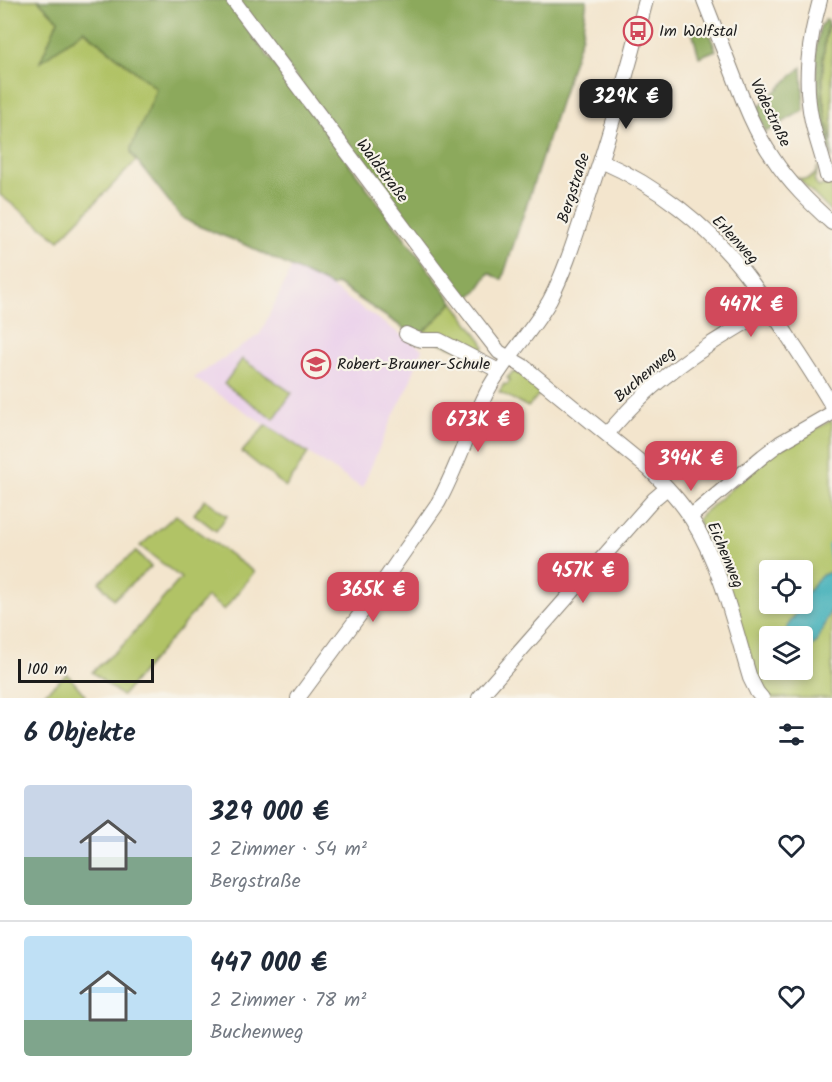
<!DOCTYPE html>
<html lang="de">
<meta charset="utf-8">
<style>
:root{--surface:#fff;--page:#f6f6f7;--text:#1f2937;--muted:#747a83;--line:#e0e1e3;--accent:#d1495b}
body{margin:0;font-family:Kalam,sans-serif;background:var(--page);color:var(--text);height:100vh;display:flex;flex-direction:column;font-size:22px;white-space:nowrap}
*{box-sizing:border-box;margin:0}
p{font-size:20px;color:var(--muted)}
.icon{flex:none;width:33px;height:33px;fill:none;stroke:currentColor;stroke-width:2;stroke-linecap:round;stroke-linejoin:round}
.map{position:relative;height:698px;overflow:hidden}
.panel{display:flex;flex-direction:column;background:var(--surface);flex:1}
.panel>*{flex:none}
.buttons{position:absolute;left:759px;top:560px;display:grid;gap:12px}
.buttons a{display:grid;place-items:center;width:54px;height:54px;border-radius:6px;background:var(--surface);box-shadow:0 3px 9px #0003;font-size:30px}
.scale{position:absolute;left:18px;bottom:15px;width:136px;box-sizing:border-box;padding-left:6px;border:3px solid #1c1c1c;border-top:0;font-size:16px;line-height:21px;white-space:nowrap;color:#1c1c1c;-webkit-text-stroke:4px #f7f3e8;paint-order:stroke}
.price{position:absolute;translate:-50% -51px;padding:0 14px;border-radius:12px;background:var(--accent);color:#fff;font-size:20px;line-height:39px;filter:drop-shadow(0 2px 3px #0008)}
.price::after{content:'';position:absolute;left:50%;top:36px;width:18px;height:14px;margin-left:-9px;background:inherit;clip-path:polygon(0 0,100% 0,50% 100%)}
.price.active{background:#222;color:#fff}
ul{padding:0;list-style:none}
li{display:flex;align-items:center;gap:18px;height:150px;padding:0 24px}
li+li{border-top:2px solid var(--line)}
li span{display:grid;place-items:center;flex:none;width:168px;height:120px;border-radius:6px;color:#555}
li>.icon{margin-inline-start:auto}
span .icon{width:72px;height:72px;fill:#fffc;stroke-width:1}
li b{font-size:26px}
h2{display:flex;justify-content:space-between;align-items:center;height:72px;padding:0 24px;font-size:26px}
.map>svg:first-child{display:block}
</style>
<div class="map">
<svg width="832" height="698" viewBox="0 0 832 698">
<rect width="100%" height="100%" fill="#f7f3e8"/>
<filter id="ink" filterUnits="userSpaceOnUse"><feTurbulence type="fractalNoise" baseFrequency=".0167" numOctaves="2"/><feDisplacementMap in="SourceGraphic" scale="12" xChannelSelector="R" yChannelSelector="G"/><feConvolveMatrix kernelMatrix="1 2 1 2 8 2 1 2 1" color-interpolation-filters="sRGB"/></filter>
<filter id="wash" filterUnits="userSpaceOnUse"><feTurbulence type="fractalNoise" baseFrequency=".008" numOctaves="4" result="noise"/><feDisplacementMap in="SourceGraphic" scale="24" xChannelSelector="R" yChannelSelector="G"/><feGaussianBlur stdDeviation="1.35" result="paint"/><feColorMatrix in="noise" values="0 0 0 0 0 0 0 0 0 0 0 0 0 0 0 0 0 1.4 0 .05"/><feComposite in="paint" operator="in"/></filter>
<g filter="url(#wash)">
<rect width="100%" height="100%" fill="#f3e5cd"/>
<!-- built -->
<path fill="#ebd1eb" d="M292 267 333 287 332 288 422 349 407 390 391 420 362 488 194 378 260 334Z"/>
<!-- green -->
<g fill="#b1c366" stroke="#667041" stroke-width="1.5" fill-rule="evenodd">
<path d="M0 0H38L58 20 41 61 83 30 156 88 153 99 131 153 136 161 59 240 0 195Z"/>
<path d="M828 24 832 30V143C821 103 820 65 828 24Z"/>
<path d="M818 166 817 173 814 180 818 187 830 183 832 188V213L798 178C808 181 816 177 818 166Z"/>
<path d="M453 302 482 341 484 347 479 356 418 336 431 325Z"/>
<path d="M242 359 292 393 274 419 224 384Z"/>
<path d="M516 372H519L542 391 528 407 499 392 504 384 507 385 510 380 507 378 512 373Z"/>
<path d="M830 421 832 422V698H768L758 683 698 520 700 516 771 454ZM770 570H802V603H770ZM770 636H802V669H770Z"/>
<path d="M266 425 308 453 286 487 242 452Z"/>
<path d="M205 499 227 516 216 531 194 514Z"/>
<path d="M176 515 254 572 224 610 207 597 122 696 92 672 123 645 181 578 140 546Z"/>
<path d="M136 551 151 567 114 599 99 582Z"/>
<path d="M67 674 85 695 82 698H39Z"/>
</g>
<!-- forest -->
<g fill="#8ca95b" stroke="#54623c" stroke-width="1.5">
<path d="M38 0H226L453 302 431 325 418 336 405 329 337 284 333 287 241 243 193 224 181 217 131 153V148L153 99 156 88 84 30 40 62 58 20Z"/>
<path d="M238 0H587L582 35 502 280 489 273 477 291 464 301Z"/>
<path d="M825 20 828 21C823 47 821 73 823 100 826 120 832 139 832 159L818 109 816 49 820 27Z"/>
<path d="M690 24 707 28 716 50 699 57Z"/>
<path d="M802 67 804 110 766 132 756 110 793 75Z"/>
</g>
<!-- water -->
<path fill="#3daeb8" stroke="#2c656a" stroke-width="1.5" d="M832 571V608L817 642 811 647 803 649 802 636H786L787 627 800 607 808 592 820 576Z"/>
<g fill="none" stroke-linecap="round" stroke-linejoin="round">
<!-- stream -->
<path stroke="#3daeb8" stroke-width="3" d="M832 542 829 546 832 569"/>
</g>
</g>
<g filter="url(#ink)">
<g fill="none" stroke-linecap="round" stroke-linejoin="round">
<!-- minor casing -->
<g stroke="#888074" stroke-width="16">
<g id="minor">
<path d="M233 0 447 285 499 352 523 366 649 469C664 484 680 500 691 518 721 566 734 625 750 678L757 692 762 698"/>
<path d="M704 0C714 25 723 49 733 74 744 103 755 132 773 158 789 183 810 203 832 223"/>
<path d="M820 0C809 40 803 80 812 121 816 140 823 157 827 176"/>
<path d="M601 161C656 185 707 225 744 272 762 295 777 319 793 344 806 364 820 385 832 406"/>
<path d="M406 334 417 339 422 340H439L499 371"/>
<path d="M607 434C625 413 644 393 666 376 698 350 735 329 770 308"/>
<path d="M690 517 763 456 780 443 832 413"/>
<path d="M298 698 367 605 438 503C458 467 469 427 488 390 505 358 532 332 550 300 566 269 576 235 587 202 609 136 629 68 646 0"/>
<path d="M479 698 654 499 667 488"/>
</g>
</g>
<!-- minor -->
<use href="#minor" stroke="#fff" stroke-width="14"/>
</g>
</g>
<!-- icons -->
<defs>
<g id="bus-ring" transform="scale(1.5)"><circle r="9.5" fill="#f7f3e8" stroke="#d1495b" stroke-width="1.5"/><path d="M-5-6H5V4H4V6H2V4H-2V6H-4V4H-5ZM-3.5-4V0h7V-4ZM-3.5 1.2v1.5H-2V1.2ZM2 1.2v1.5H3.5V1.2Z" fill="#d1495b"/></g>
<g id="school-ring" transform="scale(1.5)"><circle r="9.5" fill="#f7f3e8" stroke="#d1495b" stroke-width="1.5"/><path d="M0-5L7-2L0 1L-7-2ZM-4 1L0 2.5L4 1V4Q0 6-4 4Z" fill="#d1495b"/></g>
</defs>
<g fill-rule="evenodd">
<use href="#bus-ring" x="638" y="31"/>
<use href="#school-ring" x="316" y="364"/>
</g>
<g text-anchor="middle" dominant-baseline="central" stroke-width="4.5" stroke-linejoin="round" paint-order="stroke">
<!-- poi labels -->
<g font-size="16" fill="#1c1c1c" stroke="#f7f3e8" text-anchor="start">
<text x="659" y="31">Im Wolfstal</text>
<text x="337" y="364">Robert-Brauner-Schule</text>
</g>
<!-- street labels -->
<g font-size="16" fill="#1c1c1c" stroke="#f7f3e8">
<text transform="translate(770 113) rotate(64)">Vödestraße</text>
<text transform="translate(382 171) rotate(53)">Waldstraße</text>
<text transform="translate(574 188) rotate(-72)">Bergstraße</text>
<text transform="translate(735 240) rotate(47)">Erlenweg</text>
<text transform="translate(645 375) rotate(-41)">Buchenweg</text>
<text transform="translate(725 555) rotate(67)">Eichenweg</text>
</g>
</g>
</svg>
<div class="buttons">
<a><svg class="icon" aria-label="locate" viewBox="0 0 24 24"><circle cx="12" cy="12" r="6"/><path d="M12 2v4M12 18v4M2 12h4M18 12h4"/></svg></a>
<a><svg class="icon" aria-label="layers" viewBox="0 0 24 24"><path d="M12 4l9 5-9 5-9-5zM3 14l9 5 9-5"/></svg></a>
</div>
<div class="scale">100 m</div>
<b class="price active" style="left:626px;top:130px">329K €</b>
<b class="price" style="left:751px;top:338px">447K €</b>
<b class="price" style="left:478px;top:453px">673K €</b>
<b class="price" style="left:691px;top:492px">394K €</b>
<b class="price" style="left:583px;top:604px">457K €</b>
<b class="price" style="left:373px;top:623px">365K €</b>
</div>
<section class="panel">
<h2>6 Objekte<svg class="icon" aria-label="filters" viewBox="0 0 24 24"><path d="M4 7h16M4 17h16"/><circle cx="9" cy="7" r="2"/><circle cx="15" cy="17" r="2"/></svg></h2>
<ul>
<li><span style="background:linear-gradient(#c9d6e8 60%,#7fa58c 0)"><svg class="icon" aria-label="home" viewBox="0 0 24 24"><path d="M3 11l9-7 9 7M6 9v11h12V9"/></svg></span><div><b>329 000 €</b><p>2 Zimmer · 54 m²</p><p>Bergstraße</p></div><svg class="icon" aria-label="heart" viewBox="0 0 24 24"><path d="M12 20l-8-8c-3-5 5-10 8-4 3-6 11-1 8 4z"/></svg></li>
<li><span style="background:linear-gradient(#bfe0f5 70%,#7fa58c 0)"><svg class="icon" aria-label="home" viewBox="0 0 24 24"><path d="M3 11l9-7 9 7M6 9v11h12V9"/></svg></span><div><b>447 000 €</b><p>2 Zimmer · 78 m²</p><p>Buchenweg</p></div><svg class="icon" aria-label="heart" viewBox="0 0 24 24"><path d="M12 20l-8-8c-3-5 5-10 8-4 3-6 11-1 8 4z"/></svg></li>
</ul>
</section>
